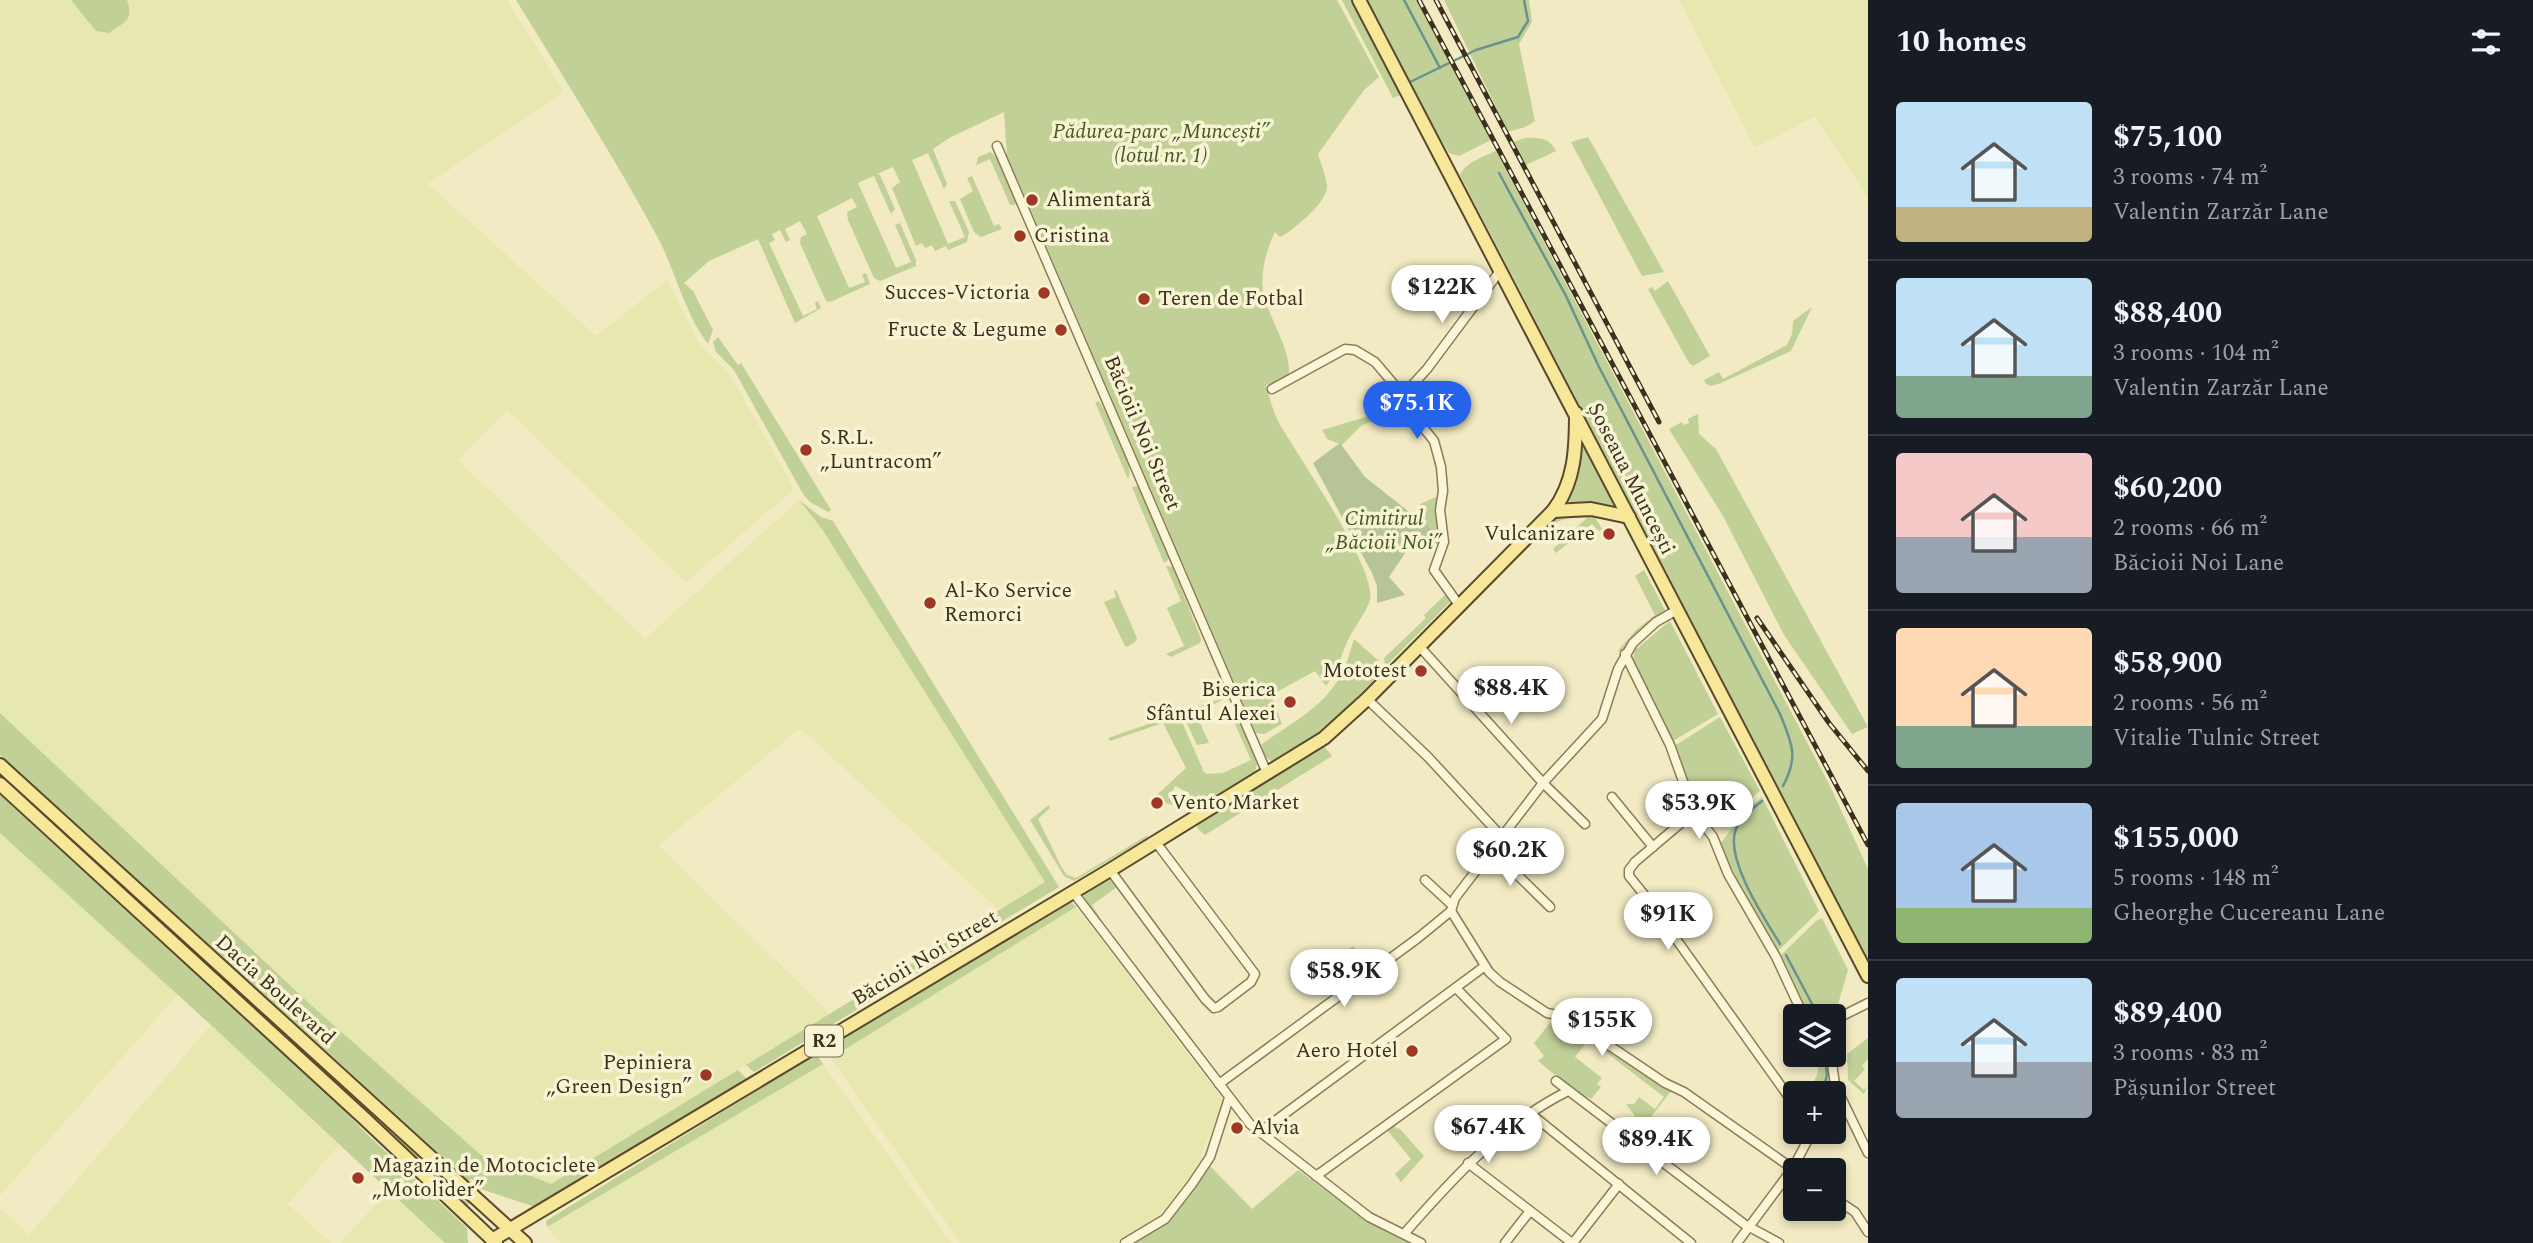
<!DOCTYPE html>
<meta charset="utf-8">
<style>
:root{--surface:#171b24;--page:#242831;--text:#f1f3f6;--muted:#9ea1a6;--line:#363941;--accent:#2563eb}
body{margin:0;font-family:Spectral,serif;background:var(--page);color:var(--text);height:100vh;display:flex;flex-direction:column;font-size:26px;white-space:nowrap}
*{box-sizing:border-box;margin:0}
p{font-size:23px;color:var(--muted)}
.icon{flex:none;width:38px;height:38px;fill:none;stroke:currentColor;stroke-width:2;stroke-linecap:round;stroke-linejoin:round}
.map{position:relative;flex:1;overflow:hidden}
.sheet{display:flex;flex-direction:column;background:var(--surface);width:665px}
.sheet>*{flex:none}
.fabs{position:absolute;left:1783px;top:1004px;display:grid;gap:14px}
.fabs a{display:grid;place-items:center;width:63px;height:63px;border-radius:7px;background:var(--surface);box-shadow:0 4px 10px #0003;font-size:35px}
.price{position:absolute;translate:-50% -60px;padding:0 16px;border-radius:24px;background:#fff;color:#222;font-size:23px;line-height:46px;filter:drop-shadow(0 2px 4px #0008)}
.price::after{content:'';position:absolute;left:50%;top:42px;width:21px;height:16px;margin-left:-10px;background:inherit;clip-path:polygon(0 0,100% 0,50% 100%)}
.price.selected{background:var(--accent);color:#fff}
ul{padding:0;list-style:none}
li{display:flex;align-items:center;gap:21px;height:175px;padding:0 28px}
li+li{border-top:2px solid var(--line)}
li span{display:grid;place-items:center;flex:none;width:196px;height:140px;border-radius:7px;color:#555}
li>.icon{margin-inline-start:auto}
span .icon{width:84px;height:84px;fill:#fffc;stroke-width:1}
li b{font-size:30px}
h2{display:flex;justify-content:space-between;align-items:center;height:84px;padding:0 28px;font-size:30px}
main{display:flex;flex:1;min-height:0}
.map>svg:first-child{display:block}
</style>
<main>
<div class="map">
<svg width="1868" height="1243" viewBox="0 0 1868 1243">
<rect width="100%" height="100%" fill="#f1eac3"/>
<!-- farmland -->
<g fill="#e7e7b0">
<path d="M0 0H507L564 92 428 184 596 336 667 280 700 345 729 373 794 489 686 582 507 410 458 460 645 639 799 500 822 529 1045 882 999 910 800 728 659 845 830 1014 551 1184 482 1156 311 1005 0 713Z"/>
<path d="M1679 0H1868V198L1815 116 1755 148Z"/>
<path d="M0 833 178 994 0 1195Z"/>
<path d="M1076 907 1223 1100 1221 1107 1193 1175 1168 1209 1116 1243H960L831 1058Z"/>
<path d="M211 1025 339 1145 288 1204 331 1243H0V1208L29 1235Z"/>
<path d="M823 1064 951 1243H561L547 1227Z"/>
<path d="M389 1190 445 1243H340Z"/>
</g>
<!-- green -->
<g fill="#c0d096">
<path d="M71 0H127C134 21 124 22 109 33L96 31Z"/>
<path d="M516 0H1337L1379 77 1364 90 1318 154C1321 164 1326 176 1327 186 1328 202 1292 231 1280 237L1275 232C1266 250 1259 276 1264 296 1268 316 1297 360 1287 379L1266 385C1269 397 1273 410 1278 421 1295 452 1378 570 1370 600 1366 613 1355 626 1349 638 1341 654 1338 671 1326 686L1315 671 1271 695 1282 724 1264 734 1256 733 1007 155 1004 112 949 138 933 149 947 184 944 189 928 153 912 160 948 244 965 237 949 201H955L969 232 967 242 948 250 946 246 935 251 932 245 925 248 922 243 916 246 892 188 900 182 893 167 877 174 880 175 895 209 891 214 874 176 858 183 896 268 911 262 895 225 900 223 916 260V266L880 281 874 278 848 220 847 212 857 207 852 198 817 216 849 288 865 282 862 275 866 273 870 284 830 302 826 301 800 243 801 237 807 234 800 221 785 229 790 240 786 242 780 230 772 234 775 240 769 243 803 316 817 309 815 303 818 301 821 308 795 323 758 239 709 261 684 283 693 291 713 330 708 344C684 312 676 272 658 238 614 157 564 78 516 0Z"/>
<path d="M1342 0H1353L1403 94 1393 98Z"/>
<path d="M1365 0H1416L1491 140 1459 156 1449 153 1413 92Z"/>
<path d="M1444 0H1529L1532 22 1519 44 1535 121 1525 127 1508 132Z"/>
<path d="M1588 137 1664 272 1642 276 1571 142Z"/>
<path d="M1525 138C1538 137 1550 138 1556 151L1526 165 1513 142Z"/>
<path d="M1496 151 1830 786 1868 869V960L1460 175C1466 162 1483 157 1496 151Z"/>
<path d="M991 152 1001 162 1017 203 1014 205H1010L990 159 976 165 978 157Z"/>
<path d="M972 176 994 226 999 224 1002 229 981 237 974 232 960 199 973 191 967 178Z"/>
<path d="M1668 281 1710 356 1693 366 1689 363 1648 289 1652 287 1655 291Z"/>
<path d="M1812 307 1791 351 1721 383 1711 386 1706 384 1704 380 1719 372 1723 379 1787 345 1792 334 1793 321Z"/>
<path d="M718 337 738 365 741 363 831 510 828 512 810 502 803 494 734 370 716 352 713 342Z"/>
<path d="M1399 395 1403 407 1361 426 1342 445 1327 439 1322 430 1389 410Z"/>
<path d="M1099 401C1108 416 1136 465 1128 479L1095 402Z"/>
<path d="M1698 414 1699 434 1716 449 1868 727 1852 734 1784 635 1723 516 1669 429 1682 422 1684 425 1689 423 1688 419Z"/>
<path d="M1584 443 1616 506 1615 507 1574 505 1569 501Z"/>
<path d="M1137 486 1140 489 1168 555 1169 559 1164 563 1132 487Z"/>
<path d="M1441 495V537L1412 517 1422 510 1420 504Z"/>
<path d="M799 500 821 517 833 521 1059 887 754 1072 746 1065 1045 882 822 529Z"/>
<path d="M1586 514 1596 519 1602 529 1599 531 1592 524 1556 553 1553 549 1587 518C1553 511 1529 545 1508 567 1502 573 1495 582 1489 584 1505 567 1538 525 1558 517 1567 514 1577 514 1586 514Z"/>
<path d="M1166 566 1173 567 1201 639 1200 643 1171 657 1166 654 1184 646 1167 608 1181 601Z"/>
<path d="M1644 570 1666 612 1646 625 1625 649 1617 652 1636 630 1655 615 1635 576Z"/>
<path d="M1116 590 1137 638 1135 642 1127 647 1125 646 1104 602 1116 597 1114 591Z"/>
<path d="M1447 593 1450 602 1385 667 1384 658 1426 618 1424 615Z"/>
<path d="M1670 621 1718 714 1673 741 1669 739 1633 659 1635 650Z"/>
<path d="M1354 639 1379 661 1381 672C1349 708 1317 736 1276 761L1272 762C1266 757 1260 753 1262 744 1290 724 1324 707 1341 675 1347 664 1350 651 1354 639Z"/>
<path d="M1229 696 1196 714 1209 743 1197 745 1185 719 1181 720 1204 772 1207 774 1223 773 1251 760 1230 713 1233 710 1258 761 1254 775 1194 812 1180 806 1189 793 1175 786 1169 799 1176 802 1173 805 1162 802 1158 794 1186 768 1163 723 1110 741 1108 738Z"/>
<path d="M0 713 311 1005 482 1156 551 1184 738 1070 747 1079 535 1207 481 1189 480 1191 474 1185 476 1182 471 1179 469 1181 321 1046 263 999 172 912 0 755Z"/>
<path d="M1720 717 1760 791 1717 825H1712L1698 810 1675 749 1676 745Z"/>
<path d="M1324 746 1332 756 1205 835 1198 829 1197 824 1208 816Z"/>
<path d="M0 772 470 1203 467 1206 0 778Z"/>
<path d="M0 793 323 1089 367 1134 467 1228 468 1243H445L211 1025 0 833Z"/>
<path d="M1762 797 1819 911 1778 951 1774 950 1756 919 1720 844 1747 809Z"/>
<path d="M1049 805 1050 808 1038 819 1062 868 1067 875 1076 878 1148 835 1147 838 1074 881 1064 876 1030 820Z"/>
<path d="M1108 877 1117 887 1092 905 1115 942 1083 897 1088 889Z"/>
<path d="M1070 901 1076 907 831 1058 824 1049Z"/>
<path d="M1822 918 1848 970 1834 1018 1807 1017 1780 959 1781 955 1816 921Z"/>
<path d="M1353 946 1370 968 1337 992 1320 971Z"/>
<path d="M1554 1018 1567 1021 1594 1041 1593 1043 1588 1040 1575 1057 1602 1078 1597 1084 1601 1087 1591 1099 1588 1097 1585 1099 1538 1061 1544 1056 1534 1043Z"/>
<path d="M1868 1038V1059L1862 1066 1865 1069 1854 1081 1864 1090 1868 1086 1864 1094 1848 1080 1847 1054Z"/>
<path d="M1602 1044 1671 1091 1640 1131 1633 1132 1627 1126 1635 1116 1626 1104H1634L1639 1097 1655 1109 1664 1097 1599 1047Z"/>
<path d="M816 1054 823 1064 547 1227 546 1221Z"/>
<path d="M1815 1055H1829L1832 1079 1828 1094H1805C1816 1079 1822 1073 1815 1055Z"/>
<path d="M1394 1125 1397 1129 1399 1128 1424 1156 1401 1182 1395 1174 1411 1159 1387 1130Z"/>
<path d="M1209 1165 1252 1209 1298 1170 1367 1220 1410 1243H1133L1166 1224Z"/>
</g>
<!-- cemetery -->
<path fill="#b7c496" d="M1340 443 1365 477 1441 537 1439 545 1418 534 1389 577 1405 595 1377 603V586L1372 573 1313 463Z"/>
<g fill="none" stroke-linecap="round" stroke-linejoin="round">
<!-- stream -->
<g stroke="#6b928f" stroke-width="2.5">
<path d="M1404 0 1440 68"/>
<path d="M1408 83 1476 50 1518 37 1528 21 1524 0"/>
<path d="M1499 173 1566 296 1599 367 1780 714C1792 744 1799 756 1783 786"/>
<path d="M1762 801C1753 808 1741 818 1736 829 1724 858 1765 919 1780 944"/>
<path d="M1786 955 1819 1017"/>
<path d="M1822 1094 1827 1075 1825 1055"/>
</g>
<!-- street casing -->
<g stroke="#8c7c58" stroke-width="11">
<g id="street">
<path d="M997 146 1267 773"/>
<path d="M1272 389 1345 349 1355 350 1375 362 1403 395 1410 411 1434 441 1441 467 1443 491 1440 510 1444 542 1434 570 1459 605"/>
<path d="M1403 395 1427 369 1500 271"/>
<path d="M1419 646 1543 783 1585 824"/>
<path d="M1625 654 1670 745 1694 812 1713 837 1728 874 1776 957 1804 1017"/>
<path d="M1367 699 1428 757 1501 836"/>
<path d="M1612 797 1653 847"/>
<path d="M1694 812 1635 862 1629 870V876L1646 897 1796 1107"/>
<path d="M1491 849 1550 907"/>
<path d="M1110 870 1205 999 1214 1008 1218 1007 1251 982 1255 974 1155 841"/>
<path d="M1425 880 1452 905"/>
<path d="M1073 892 1250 1124 1369 1217 1421 1243"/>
<path d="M1451 911 1489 972 1500 982 1547 1013 1562 1016 1576 1023 1665 1083 1684 1092 1796 1171"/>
<path d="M1451 911 1455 898 1543 783 1602 719 1618 669 1633 643 1656 622 1677 610"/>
<path d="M1834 1024 1838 1018 1868 1003"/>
<path d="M1831 1055 1835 1085 1831 1094"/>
<path d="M1556 1081 1744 1224 1779 1243"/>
<path d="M1219 1084 1418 938 1451 911"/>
<path d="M1835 1085 1868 1153"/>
<path d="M1530 1113 1691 1243"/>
<path d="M1260 1132 1485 966"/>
<path d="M1468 1163 1572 1243"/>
<path d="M1316 1176 1506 1039 1456 988"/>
<path d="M1834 1198 1855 1212 1868 1232"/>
<path d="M1404 1234C1452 1179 1502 1124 1568 1091"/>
<path d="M1125 1243 1165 1219 1192 1184 1210 1157 1229 1098"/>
<path d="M1505 1243 1530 1211"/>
<path d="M1573 1243 1619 1184"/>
<path d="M1737 1243 1793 1168 1812 1132"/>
</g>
</g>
<!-- primary casing -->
<g stroke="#5a492d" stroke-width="16">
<g id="primary">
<path d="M1359 0 1868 976"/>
<path d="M1553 511 1591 509 1629 517"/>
<path d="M0 765 525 1243"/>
<path d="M0 784 365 1119 496 1243"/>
<path d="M492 1240 1110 870 1324 738 1367 699 1553 511C1575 482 1576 449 1576 413"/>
</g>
</g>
<!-- street -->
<use href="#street" stroke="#fbf6d7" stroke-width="8"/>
<!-- primary -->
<use href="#primary" stroke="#f6e799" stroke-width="12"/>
<!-- rail casing -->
<g stroke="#3b311d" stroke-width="5">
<g id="rail">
<path d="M1419 0 1868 845"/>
<path d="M1436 0 1659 422"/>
<path d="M1757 618 1829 723 1868 771"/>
</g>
</g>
<!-- rail -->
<use href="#rail" stroke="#f8f3d3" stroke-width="2.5" stroke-dasharray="8" stroke-linecap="butt"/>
</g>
<!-- markers -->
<g fill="#9f3725" stroke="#f8f3d3" stroke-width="2.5">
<circle cx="1032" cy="200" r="7"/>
<circle cx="1020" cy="236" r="7"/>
<circle cx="1044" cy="293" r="7"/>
<circle cx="1144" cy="299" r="7"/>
<circle cx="1061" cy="330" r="7"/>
<circle cx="806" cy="450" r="7"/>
<circle cx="1609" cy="534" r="7"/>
<circle cx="930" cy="603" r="7"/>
<circle cx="1421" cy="671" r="7"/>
<circle cx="1290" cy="702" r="7"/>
<circle cx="1157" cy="803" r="7"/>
<circle cx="1412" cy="1051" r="7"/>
<circle cx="706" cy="1075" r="7"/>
<circle cx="1237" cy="1128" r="7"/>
<circle cx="358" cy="1178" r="7"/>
</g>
<g text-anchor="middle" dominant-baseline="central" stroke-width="7" stroke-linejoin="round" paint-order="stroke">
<!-- shield labels -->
<rect fill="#f8f3d3" stroke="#746b54" stroke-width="2" x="805" y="1025.5" width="38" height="31" rx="5"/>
<g font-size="19" font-weight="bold" fill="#3b311d">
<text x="824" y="1041">R2</text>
</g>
<!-- park labels -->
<g font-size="21" font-style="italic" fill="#435923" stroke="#f8f3d3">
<text x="1161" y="132">Pădurea-parc „Muncești”<tspan x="1161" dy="24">(lotul nr. 1)</tspan></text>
<text x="1384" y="519">Cimitirul<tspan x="1384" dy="24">„Băcioii Noi”</tspan></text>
</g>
<!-- poi labels -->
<g font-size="21" fill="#3b311d" stroke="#f8f3d3" text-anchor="start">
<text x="1046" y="200">Alimentară</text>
<text x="1034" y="236">Cristina</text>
<text x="1030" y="293" text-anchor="end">Succes-Victoria</text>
<text x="1158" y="299">Teren de Fotbal</text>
<text x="1047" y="330" text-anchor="end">Fructe &amp; Legume</text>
<text x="820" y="438">S.R.L.<tspan x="820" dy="24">„Luntracom”</tspan></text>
<text x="1595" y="534" text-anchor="end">Vulcanizare</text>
<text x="944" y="591">Al-Ko Service<tspan x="944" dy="24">Remorci</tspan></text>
<text x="1407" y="671" text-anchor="end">Mototest</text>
<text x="1276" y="690" text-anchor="end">Biserica<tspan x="1276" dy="24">Sfântul Alexei</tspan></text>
<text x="1171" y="803">Vento Market</text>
<text x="1398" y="1051" text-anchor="end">Aero Hotel</text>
<text x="692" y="1063" text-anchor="end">Pepiniera<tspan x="692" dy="24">„Green Design”</tspan></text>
<text x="1251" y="1128">Alvia</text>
<text x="372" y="1166">Magazin de Motociclete<tspan x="372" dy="24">„Motolider”</tspan></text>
</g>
<!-- street labels -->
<g font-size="21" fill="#3b311d" stroke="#f8f3d3">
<text transform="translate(1142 433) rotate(67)">Băcioii Noi Street</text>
<text transform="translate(1631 479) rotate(63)">Șoseaua Muncești</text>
<text transform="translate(925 958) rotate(-31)">Băcioii Noi Street</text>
<text transform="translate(275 990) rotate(42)">Dacia Boulevard</text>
</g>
</g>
</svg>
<div class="fabs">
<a><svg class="icon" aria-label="layers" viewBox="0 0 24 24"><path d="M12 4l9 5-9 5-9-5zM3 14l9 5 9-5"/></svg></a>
<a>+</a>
<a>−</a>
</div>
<b class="price" style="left:1442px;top:325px">$122K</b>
<b class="price selected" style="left:1417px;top:441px">$75.1K</b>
<b class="price" style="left:1511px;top:726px">$88.4K</b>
<b class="price" style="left:1699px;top:841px">$53.9K</b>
<b class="price" style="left:1510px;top:888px">$60.2K</b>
<b class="price" style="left:1668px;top:952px">$91K</b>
<b class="price" style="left:1344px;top:1009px">$58.9K</b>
<b class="price" style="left:1602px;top:1058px">$155K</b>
<b class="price" style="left:1488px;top:1165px">$67.4K</b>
<b class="price" style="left:1656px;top:1177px">$89.4K</b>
</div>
<section class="sheet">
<h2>10 homes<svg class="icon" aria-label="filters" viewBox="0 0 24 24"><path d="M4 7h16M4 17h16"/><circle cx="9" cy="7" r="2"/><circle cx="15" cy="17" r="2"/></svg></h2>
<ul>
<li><span style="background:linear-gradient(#bfe0f5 75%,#c2b280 0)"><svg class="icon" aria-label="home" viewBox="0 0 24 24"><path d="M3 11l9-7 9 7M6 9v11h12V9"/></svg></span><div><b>$75,100</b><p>3 rooms · 74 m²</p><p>Valentin Zarzăr Lane</p></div></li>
<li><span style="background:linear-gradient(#bfe0f5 70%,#7fa58c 0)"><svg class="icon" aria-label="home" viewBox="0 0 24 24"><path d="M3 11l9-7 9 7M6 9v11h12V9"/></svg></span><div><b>$88,400</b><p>3 rooms · 104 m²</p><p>Valentin Zarzăr Lane</p></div></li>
<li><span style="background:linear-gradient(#f6c9c9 60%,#9aa5b1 0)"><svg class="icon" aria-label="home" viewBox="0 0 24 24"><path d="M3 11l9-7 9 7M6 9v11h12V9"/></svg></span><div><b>$60,200</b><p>2 rooms · 66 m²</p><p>Băcioii Noi Lane</p></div></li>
<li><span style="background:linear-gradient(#ffd9b3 70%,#7fa58c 0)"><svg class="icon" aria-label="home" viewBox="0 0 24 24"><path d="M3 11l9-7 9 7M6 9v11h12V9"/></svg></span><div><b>$58,900</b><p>2 rooms · 56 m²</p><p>Vitalie Tulnic Street</p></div></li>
<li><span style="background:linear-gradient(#a9c7e8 75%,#8fb573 0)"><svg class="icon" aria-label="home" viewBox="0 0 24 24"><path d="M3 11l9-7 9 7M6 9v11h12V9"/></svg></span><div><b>$155,000</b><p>5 rooms · 148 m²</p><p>Gheorghe Cucereanu Lane</p></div></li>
<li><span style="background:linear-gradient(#bfe0f5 60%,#9aa5b1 0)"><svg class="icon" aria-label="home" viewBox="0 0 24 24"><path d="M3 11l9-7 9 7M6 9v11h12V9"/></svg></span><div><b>$89,400</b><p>3 rooms · 83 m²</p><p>Pășunilor Street</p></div></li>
</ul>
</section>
</main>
